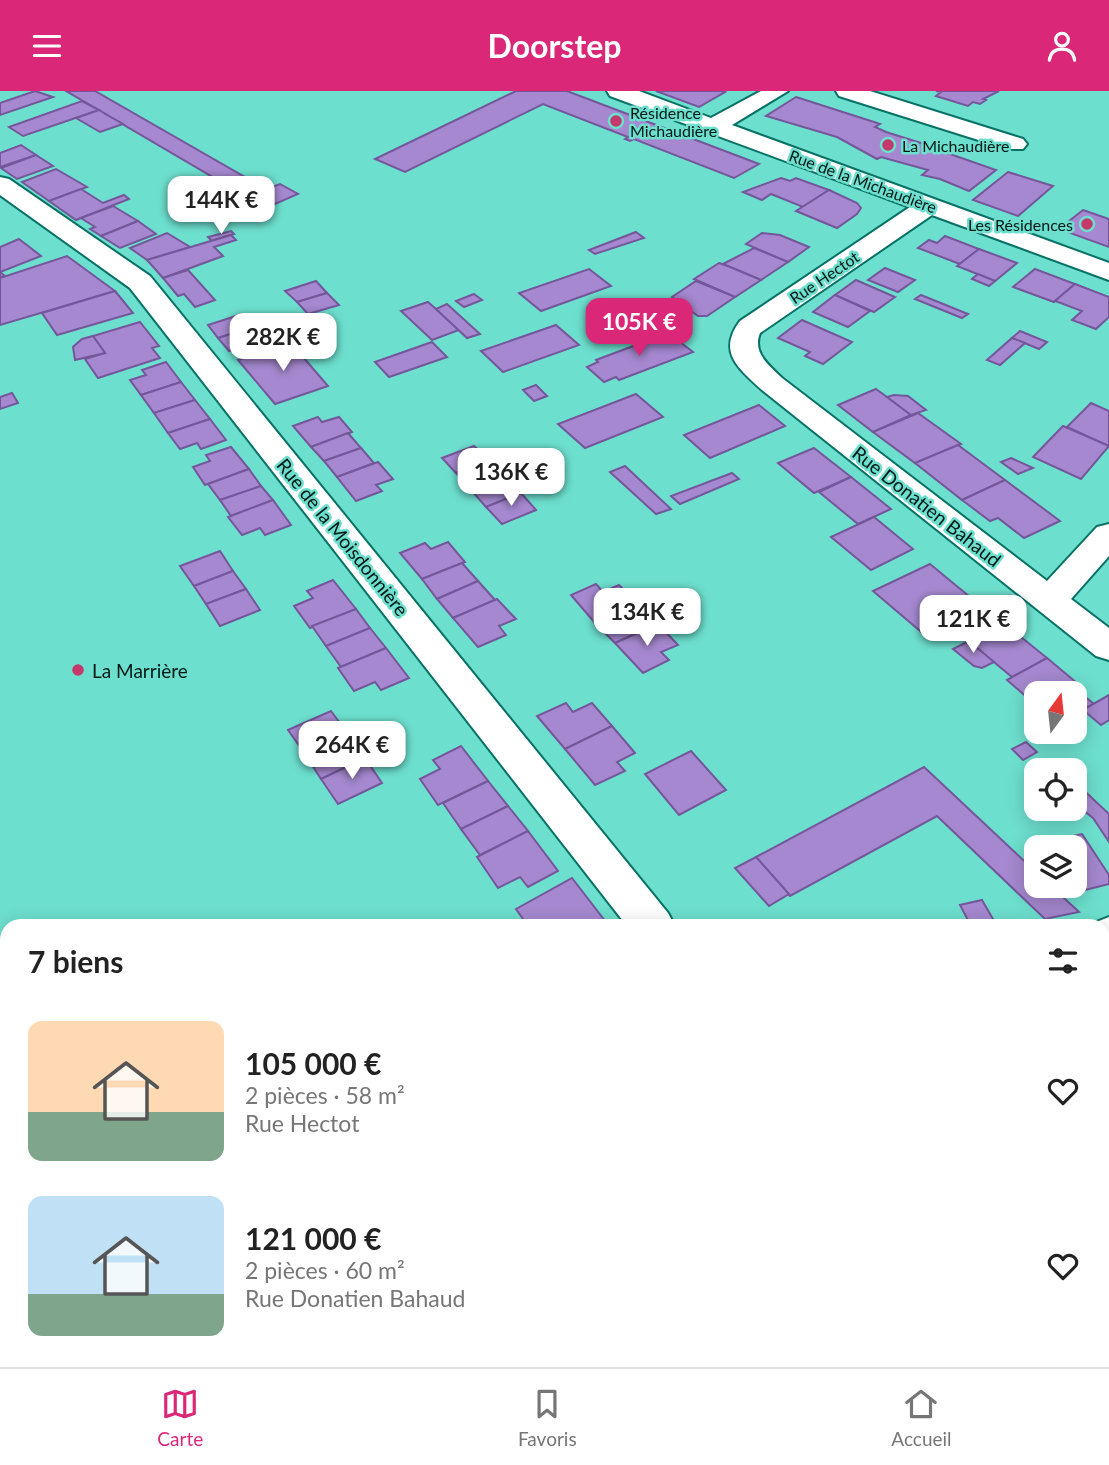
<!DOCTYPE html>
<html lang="fr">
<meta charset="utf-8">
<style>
:root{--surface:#fff;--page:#f2f2f2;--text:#222;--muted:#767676;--line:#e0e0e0;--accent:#db2777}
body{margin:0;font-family:Lato,sans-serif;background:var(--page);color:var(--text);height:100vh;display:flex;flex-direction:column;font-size:26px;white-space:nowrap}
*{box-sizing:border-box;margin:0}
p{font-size:23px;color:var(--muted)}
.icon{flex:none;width:38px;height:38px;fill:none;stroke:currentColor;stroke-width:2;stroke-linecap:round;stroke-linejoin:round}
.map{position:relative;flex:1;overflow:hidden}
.details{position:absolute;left:0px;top:828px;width:1110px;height:450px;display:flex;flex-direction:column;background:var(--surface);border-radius:21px 21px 0 0;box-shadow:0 4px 18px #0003}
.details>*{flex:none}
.needle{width:46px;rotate:15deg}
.buttons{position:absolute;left:1024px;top:590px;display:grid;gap:14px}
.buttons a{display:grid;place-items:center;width:63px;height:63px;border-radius:14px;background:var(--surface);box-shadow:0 4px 18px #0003;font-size:35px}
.price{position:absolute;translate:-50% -60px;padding:0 16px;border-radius:14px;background:#fff;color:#222;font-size:23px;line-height:46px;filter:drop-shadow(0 2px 4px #0008)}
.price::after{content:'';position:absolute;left:50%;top:42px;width:21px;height:16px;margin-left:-10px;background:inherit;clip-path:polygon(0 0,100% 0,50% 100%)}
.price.active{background:var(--accent);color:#fff}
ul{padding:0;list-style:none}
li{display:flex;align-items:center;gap:21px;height:175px;padding:0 28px}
li span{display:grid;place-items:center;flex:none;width:196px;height:140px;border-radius:14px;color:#555}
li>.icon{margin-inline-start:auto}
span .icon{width:84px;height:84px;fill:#fffc;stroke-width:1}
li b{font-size:30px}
h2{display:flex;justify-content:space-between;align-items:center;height:84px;padding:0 28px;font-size:30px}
header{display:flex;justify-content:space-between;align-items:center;height:91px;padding:0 28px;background:var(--accent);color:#fff;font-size:32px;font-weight:700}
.tabs{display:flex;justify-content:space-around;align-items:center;height:98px;border-top:2px solid var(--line);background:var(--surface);font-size:19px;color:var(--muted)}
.tabs a{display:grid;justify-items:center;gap:4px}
.tabs .active{color:var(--accent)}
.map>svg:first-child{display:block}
</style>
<header><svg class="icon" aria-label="menu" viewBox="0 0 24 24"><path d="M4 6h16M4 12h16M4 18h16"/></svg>Doorstep<svg class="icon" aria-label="person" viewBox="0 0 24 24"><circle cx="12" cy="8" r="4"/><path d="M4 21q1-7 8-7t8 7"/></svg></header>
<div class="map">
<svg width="1109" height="1276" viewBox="0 0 1109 1276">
<rect width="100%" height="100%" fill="#6ddfce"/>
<!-- building -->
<g fill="#a588cf" stroke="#74579b" stroke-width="2">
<path d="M35 0 53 6 0 24V12Z"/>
<path d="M66 0H95L257 93 240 102Z"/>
<path d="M516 0H567L759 73 734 87 634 48 630 50 625 48 628 46 543 13 405 81 375 68Z"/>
<path d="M656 0H721L725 1 699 16Z"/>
<path d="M936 0H999L983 8 986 9 980 13 973 11 968 15 936 5 941 1Z"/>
<path d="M796 6 874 31 880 33 875 36 886 41 953 62 950 63 996 79 969 100 940 88 922 84 928 79 881 66 877 68 837 46 766 25Z"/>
<path d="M82 10 99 19 23 45 9 36Z"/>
<path d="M99 19 107 24 123 33 100 41 76 27Z"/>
<path d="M21 54 36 64 0 76V62Z"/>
<path d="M36 64 53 75 17 88 1 77Z"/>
<path d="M56 78 87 96 49 110 22 91Z"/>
<path d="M1008 81 1053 95 1018 125 973 109Z"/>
<path d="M781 87 790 90 796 87 829 99 803 116 771 103 762 109 743 101Z"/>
<path d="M257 93 267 98 280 93 298 103 266 117 240 102Z"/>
<path d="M81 98 103 112 124 104 129 108 76 129 49 110Z"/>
<path d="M829 99 857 112 861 117 857 123 837 137 796 120Z"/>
<path d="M113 115 138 130 101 145 90 138 95 136 81 127Z"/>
<path d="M1083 119 1109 128V156L1059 138Z"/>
<path d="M138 130 156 143 120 157 101 145Z"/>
<path d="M231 140 234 143 212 150 208 146Z"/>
<path d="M636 141 644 147 595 163 589 159Z"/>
<path d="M167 142 190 156 147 169 130 157Z"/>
<path d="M762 142 780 144 809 156 788 171 746 153Z"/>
<path d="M231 144 236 149 214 156 223 165 163 187 147 169Z"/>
<path d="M945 145 979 158 960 173 918 157 929 149 937 152Z"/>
<path d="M19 148 41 165 0 181 5 185 0 187V156Z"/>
<path d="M754 157 788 171 761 189 723 173Z"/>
<path d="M979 158 1017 172 995 190 957 175Z"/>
<path d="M67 165 115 200 0 234V187Z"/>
<path d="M719 172 730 176 761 189 735 206 694 188Z"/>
<path d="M885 177 915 189 898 201 868 189Z"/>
<path d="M589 178 611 195 541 220 519 202Z"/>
<path d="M1035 178 1075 193 1054 211 1013 196Z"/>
<path d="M188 179 215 209 195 216 184 203 178 205 163 187Z"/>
<path d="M978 183 995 190 989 195 972 188Z"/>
<path d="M856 189 895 206 874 221 835 204Z"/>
<path d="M316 190 327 202 297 211 285 200Z"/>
<path d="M696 190 735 206 707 225H698L672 206Z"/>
<path d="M1075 193 1109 206V226L1096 238 1072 229 1082 220 1055 210Z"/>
<path d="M115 200 133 222 57 244 42 222Z"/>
<path d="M327 202 339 214 308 223 297 211Z"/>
<path d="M474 203 482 209 464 216 456 210Z"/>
<path d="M835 204 870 220 848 236 813 221Z"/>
<path d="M921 204 968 223 962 227 915 208Z"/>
<path d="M428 211 436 218 459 239 432 249 401 220Z"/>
<path d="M447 213 480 243 467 247 436 218Z"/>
<path d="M242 223 253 236 218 247 208 234Z"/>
<path d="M802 229 852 251 823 273 805 265 810 261 778 247Z"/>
<path d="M140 231 159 255 152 257 160 267 98 287 85 268 105 262 93 245Z"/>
<path d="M556 234 579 254 503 281 481 260Z"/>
<path d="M253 236 264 249 229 260 218 247Z"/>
<path d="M1020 240 1047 251 1039 258 1012 247Z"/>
<path d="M668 242 693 261 619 289 616 286 604 291 587 276 598 271 596 269Z"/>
<path d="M93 245 105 262 75 269 73 256 82 248Z"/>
<path d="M1012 247 1025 252 1000 274 987 269Z"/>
<path d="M432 251 447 266 389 286 375 271Z"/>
<path d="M291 252 328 295 275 313 238 269Z"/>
<path d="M166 271 181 291 141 304 130 289 146 284 142 279Z"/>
<path d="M181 291 195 309 154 322 141 304Z"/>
<path d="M536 294 547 305 534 310 523 299Z"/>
<path d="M876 298 887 306 911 324 873 341 838 314Z"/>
<path d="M12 302 18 312 0 318V306Z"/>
<path d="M636 303 663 326 585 357 558 333Z"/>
<path d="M894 304 908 305 926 319 911 324 887 306Z"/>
<path d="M195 309 210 328 168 342 154 322Z"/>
<path d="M1091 312 1109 320V355L1067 336Z"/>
<path d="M759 314 785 335 710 367 684 344Z"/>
<path d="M918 322 961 353 915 372 873 341Z"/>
<path d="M318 326 322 331 339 326 352 341 311 356 293 335Z"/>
<path d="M210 328 226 349 201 358 197 352 180 358 168 342Z"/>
<path d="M1063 335 1109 355 1081 388 1033 366Z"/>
<path d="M348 342 361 357 324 370 311 356Z"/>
<path d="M958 354 1005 389 962 409 915 372Z"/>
<path d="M474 355 489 369 456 382 442 367Z"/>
<path d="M231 356 249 378 205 394 193 376 210 370 206 364Z"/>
<path d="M361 357 374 372 337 386 324 370Z"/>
<path d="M814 357 851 386 814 402 778 372Z"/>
<path d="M1011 367 1033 377 1018 383 1001 371Z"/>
<path d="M492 368 507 384 471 399 456 382Z"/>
<path d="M378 371 393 388 376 394 382 400 356 410 337 386Z"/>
<path d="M625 375 671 418 656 423 610 381Z"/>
<path d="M249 378 261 395 220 409 208 393Z"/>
<path d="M732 382 739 388 680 413 671 405Z"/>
<path d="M507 384 523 401 486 416 471 399Z"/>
<path d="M851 386 891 418 858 433 819 401Z"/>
<path d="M1005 389 1060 430 1024 447 998 427 990 430 962 409Z"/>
<path d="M261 395 273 409 231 425 220 409Z"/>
<path d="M521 402 536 419 502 433 486 416Z"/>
<path d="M273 409 291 434 265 444 260 437 242 444 228 426Z"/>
<path d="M874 426 913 458 871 479 831 446Z"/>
<path d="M448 451 465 471 422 488 400 462 425 452 431 458Z"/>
<path d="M220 460 233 480 194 495 180 475Z"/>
<path d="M462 472 478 490 437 508 422 488Z"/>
<path d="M930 473 970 506 935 524 948 534 926 545 873 500Z"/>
<path d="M233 480 246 498 206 513 194 495Z"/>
<path d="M333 489 356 518 310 537 294 515 313 507 307 500Z"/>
<path d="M478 490 495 509 453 527 437 508Z"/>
<path d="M596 493 603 501 619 494 637 512 595 532 571 504Z"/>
<path d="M246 498 260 519 220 535 206 513Z"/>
<path d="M497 508 516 528 499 535 506 544 478 556 453 527Z"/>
<path d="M634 514 654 534 615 552 595 532Z"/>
<path d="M356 518 370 537 326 555 312 535Z"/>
<path d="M1001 530 1047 567 1012 586 966 548Z"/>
<path d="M658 533 678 554 661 561 669 569 643 582 615 552Z"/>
<path d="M370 537 386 557 341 576 326 555Z"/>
<path d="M969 550 994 571 982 577 974 575 953 558Z"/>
<path d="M386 557 409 587 381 599 375 591 354 600 338 577Z"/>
<path d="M1047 567 1077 592 1072 595 1094 613 1074 623V602H1036V614L1007 589Z"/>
<path d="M1109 604V629L1101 634 1083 619Z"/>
<path d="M566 612 573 621 592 612 612 635 565 658 537 625Z"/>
<path d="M331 620 348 643 305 663 288 639Z"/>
<path d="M612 635 635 662 617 671 625 680 595 694 565 658Z"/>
<path d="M348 643 365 667 321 688 305 663Z"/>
<path d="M1026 651 1037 661 1023 669 1012 658Z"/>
<path d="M461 655 488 690 438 714 420 688 440 678 433 669Z"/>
<path d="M691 660 726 699 679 724 645 683Z"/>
<path d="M365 667 382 692 338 713 321 688Z"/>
<path d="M924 676 1036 781V794H1050L1079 821 1045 828 937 725 790 805 756 766Z"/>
<path d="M488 690 508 715 461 738 443 712Z"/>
<path d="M1074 690 1109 723V751L1093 727 1074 712Z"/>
<path d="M508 715 528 740 480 764 461 738Z"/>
<path d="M528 740 558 780 528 796 520 786 498 797 477 766Z"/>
<path d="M1082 743 1109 784V793L1061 805 1055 794H1074V756H1036V763L1030 754Z"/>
<path d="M756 766 789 803 769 815 735 777Z"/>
<path d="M572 787 609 835H528L516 818Z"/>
<path d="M982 809 997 835H971L960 814Z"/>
<path d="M1109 881V953L1102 954V883Z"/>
<path d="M7 902V1034L0 1035V903Z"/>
<path d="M1102 1115 1109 1116V1235L1102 1233Z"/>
<path d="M1102 1233 1109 1235V1276H1086V1270H1102Z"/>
<path d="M15 1270H146L145 1276H13Z"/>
<path d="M773 1270H832L833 1276H773Z"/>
</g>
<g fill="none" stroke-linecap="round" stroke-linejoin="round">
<!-- minor casing -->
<g stroke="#087165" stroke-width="4">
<g id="minor">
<path d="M607 0H639L711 27 761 0H788L732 34 1109 172V189L932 124 760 242C752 262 769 274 782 287L1047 490 1097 436 1109 433V465L1071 508 1109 537V569L1096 565 762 299C738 277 717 261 740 230L910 116 610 5Z"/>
<path d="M836 0H870L1023 48 1027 53 1023 58H1007L839 5Z"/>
<path d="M0 86 9 88 150 185 668 822 675 835H627L130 197 0 104Z"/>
<path d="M1109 826V864L1102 866V835H1086Z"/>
<path d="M6 1063 7 1152 0 1155V1066Z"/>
</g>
</g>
<!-- minor -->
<use href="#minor" fill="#fff" fill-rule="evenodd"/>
</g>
<!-- markers -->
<g fill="#c4386b" stroke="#6ddfce" stroke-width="2.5">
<circle cx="616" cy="30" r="7"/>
<circle cx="888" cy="54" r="7"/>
<circle cx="1087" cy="133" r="7"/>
<circle cx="78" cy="579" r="7"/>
</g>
<g text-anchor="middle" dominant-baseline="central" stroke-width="5" stroke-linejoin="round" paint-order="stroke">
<!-- far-poi labels -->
<g font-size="16" fill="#011814" stroke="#6ddfce" text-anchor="start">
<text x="630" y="21">Résidence<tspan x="630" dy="18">Michaudière</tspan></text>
<text x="902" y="54">La Michaudière</text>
<text x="1073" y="133" text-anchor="end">Les Résidences</text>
</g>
<!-- far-street labels -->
<g font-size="16" fill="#011814" stroke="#6ddfce">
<text transform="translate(863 90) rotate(20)">Rue de la Michaudière</text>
<text transform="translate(824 186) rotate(-34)">Rue Hectot</text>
</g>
<!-- street labels -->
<g font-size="19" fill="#011814" stroke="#6ddfce">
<text transform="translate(927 415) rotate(38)">Rue Donatien Bahaud</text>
<text transform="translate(343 446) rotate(51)">Rue de la Moisdonnière</text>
</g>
<!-- poi labels -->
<g font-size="19" fill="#011814" stroke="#6ddfce" text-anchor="start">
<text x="92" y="579">La Marrière</text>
</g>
</g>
</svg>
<div class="buttons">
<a><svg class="needle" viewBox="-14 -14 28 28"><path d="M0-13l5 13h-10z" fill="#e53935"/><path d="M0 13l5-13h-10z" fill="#767676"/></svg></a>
<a><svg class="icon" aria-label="locate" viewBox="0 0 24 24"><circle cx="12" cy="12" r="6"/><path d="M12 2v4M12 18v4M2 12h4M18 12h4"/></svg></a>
<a><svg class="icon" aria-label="layers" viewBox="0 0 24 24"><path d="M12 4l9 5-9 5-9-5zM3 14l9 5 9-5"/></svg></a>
</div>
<b class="price" style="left:221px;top:145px">144K €</b>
<b class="price active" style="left:639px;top:267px">105K €</b>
<b class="price" style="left:283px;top:282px">282K €</b>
<b class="price" style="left:511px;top:417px">136K €</b>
<b class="price" style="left:647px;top:557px">134K €</b>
<b class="price" style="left:973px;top:564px">121K €</b>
<b class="price" style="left:352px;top:690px">264K €</b>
<section class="details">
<h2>7 biens<svg class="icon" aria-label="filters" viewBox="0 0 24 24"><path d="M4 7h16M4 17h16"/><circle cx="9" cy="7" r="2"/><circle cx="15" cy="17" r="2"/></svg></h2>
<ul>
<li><span style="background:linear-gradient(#ffd9b3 65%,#7fa58c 0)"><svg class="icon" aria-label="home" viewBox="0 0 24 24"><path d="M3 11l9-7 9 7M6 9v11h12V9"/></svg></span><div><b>105 000 €</b><p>2 pièces · 58 m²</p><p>Rue Hectot</p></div><svg class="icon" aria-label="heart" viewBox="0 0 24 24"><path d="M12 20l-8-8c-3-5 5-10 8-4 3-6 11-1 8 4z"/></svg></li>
<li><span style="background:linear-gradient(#bfe0f5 70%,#7fa58c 0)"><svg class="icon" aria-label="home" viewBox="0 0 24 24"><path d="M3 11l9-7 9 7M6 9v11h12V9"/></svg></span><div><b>121 000 €</b><p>2 pièces · 60 m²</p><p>Rue Donatien Bahaud</p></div><svg class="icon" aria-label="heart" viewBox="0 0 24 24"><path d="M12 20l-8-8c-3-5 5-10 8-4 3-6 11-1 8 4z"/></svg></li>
</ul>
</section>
</div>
<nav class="tabs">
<a class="active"><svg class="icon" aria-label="map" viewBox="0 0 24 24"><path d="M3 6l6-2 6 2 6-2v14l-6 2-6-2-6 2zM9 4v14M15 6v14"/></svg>Carte</a>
<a><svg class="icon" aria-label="saved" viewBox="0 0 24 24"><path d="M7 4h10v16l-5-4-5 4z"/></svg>Favoris</a>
<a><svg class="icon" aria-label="home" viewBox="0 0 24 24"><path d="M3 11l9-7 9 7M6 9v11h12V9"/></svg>Accueil</a>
</nav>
